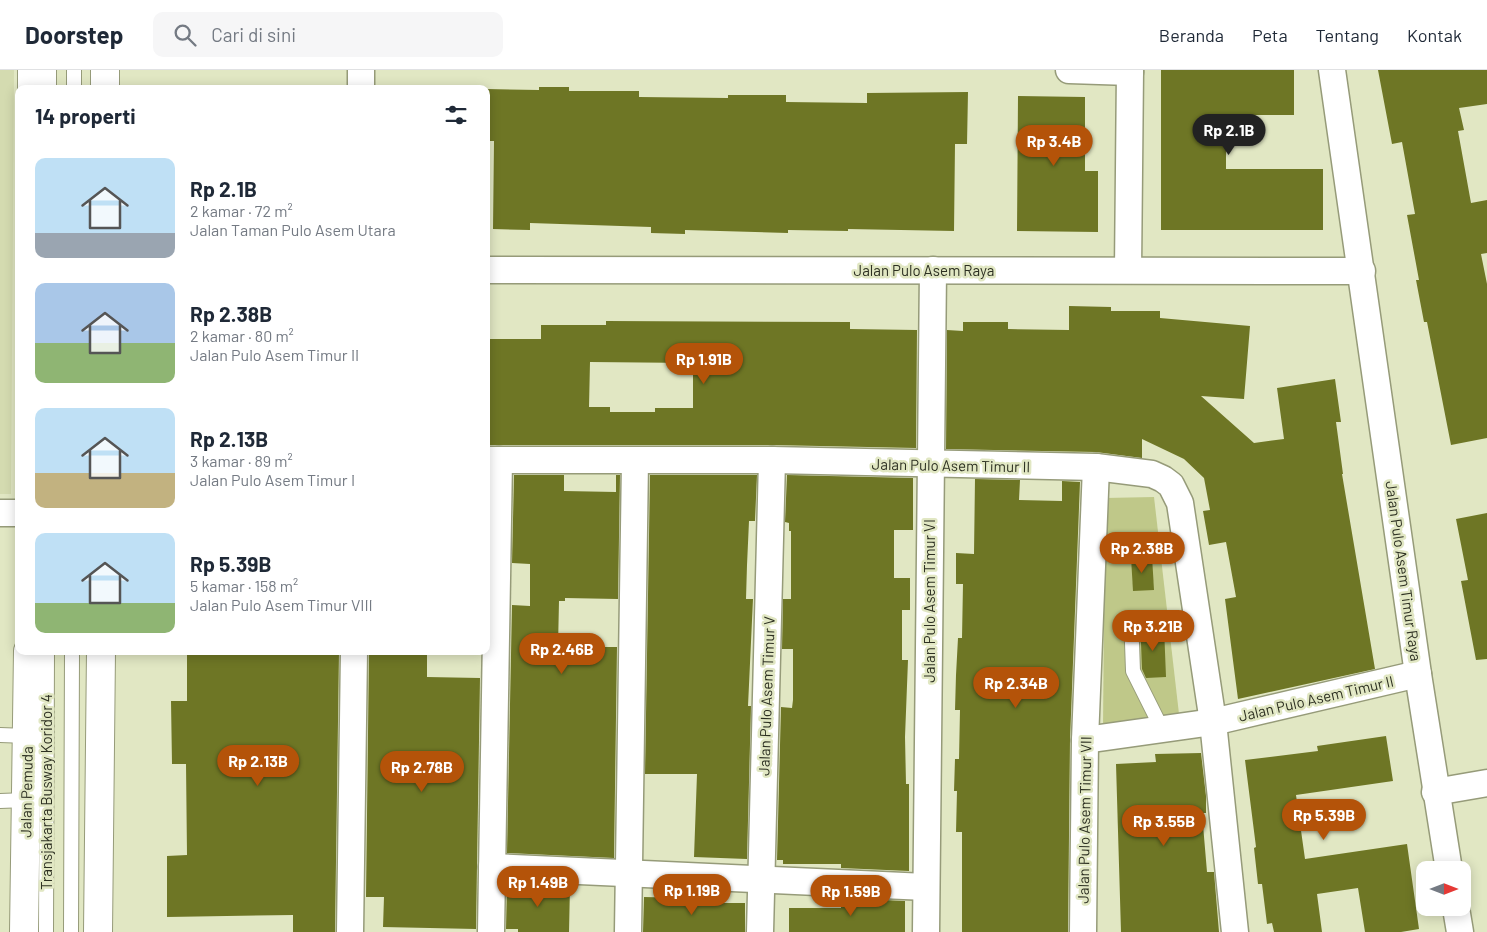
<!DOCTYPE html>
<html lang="id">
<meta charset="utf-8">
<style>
:root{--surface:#fff;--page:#f6f6f7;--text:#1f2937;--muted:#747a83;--line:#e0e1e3;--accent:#b45309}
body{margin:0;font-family:Barlow,sans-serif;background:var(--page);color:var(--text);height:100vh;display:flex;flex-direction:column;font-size:19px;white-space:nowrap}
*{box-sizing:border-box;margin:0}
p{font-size:16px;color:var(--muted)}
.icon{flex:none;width:28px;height:28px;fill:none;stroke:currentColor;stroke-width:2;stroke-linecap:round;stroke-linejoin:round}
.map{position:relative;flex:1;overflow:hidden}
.details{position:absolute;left:15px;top:15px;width:475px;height:570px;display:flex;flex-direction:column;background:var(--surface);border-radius:10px;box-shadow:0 2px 12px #0003}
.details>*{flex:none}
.needle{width:32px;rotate:90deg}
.fabs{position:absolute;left:1416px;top:791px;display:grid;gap:10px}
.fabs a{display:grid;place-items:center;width:55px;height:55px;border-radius:10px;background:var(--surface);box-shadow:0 2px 12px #0003;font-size:25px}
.price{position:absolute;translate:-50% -42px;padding:0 11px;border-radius:18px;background:var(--accent);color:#fff;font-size:16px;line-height:32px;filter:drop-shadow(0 1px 2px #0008)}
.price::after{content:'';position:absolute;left:50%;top:30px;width:15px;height:11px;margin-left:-8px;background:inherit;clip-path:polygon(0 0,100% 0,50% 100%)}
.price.current{background:#222;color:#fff}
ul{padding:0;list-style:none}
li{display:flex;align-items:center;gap:15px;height:125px;padding:0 20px}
li span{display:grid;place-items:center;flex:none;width:140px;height:100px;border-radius:10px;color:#555}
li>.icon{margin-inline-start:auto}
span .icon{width:60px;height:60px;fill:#fffc;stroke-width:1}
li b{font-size:21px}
h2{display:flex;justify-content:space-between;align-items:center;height:60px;padding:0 20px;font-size:21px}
header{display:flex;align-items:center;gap:30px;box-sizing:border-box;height:70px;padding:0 25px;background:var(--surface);border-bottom:1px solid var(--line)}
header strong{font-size:24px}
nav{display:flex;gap:28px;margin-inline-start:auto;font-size:18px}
.search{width:350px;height:45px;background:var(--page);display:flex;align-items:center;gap:12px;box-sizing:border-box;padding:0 18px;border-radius:10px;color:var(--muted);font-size:19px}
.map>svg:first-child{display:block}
</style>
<header>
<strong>Doorstep</strong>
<div class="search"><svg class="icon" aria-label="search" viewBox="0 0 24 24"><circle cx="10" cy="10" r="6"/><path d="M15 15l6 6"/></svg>Cari di sini</div>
<nav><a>Beranda</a><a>Peta</a><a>Tentang</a><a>Kontak</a></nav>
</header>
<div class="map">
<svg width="1487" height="862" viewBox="0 0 1487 862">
<rect width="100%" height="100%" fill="#e1e7c3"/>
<!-- built -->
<path fill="#d4dbb0" d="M0 0H14L11 424H0Z"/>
<!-- green -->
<path fill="#bfc889" d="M1154 427 1179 644 1103 659 1105 428Z"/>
<!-- building -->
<g fill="#6e7625" fill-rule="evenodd">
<path d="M1161 0H1294V45H1226V99H1323V160H1161Z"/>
<path d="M1378 0H1487V34L1459 38 1464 60 1458 61 1471 133 1487 130V183L1481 184 1487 214V368L1451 375 1427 252H1424L1416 210H1419L1407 145 1415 144 1402 72 1392 74Z"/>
<path d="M539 17H569V21H639V27L728 28V25H786V32L867 33V23L968 22 967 74H955L954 161 848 159V161L788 160V163L685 160V164L651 163V157L530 153V160L493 159 494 71H486V19L539 20Z"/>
<path d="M1018 26 1085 27V101H1098V162L1017 161Z"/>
<path d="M1069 236 1111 237V241H1160V248L1250 256 1244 329 1201 326 1254 373 1284 369 1277 318 1335 309 1341 352H1336L1343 404H1342L1375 599 1238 629 1225 529 1236 527 1226 472 1209 475 1203 441 1210 440 1204 408 1184 389 1142 369V388L1096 382 946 379 947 260 963 261V252H1008V259L1069 260Z"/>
<path d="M606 251 850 252V259L917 260 916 378 772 375H486V269H541V255H606ZM590 292 693 293V338H655V342H610V337H589Z"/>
<path d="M514 405H564V421L616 422V405H620L618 529 565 528V531H559L558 577H617L614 788 507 783 512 535 530 536V494L512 493Z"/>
<path d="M650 405H757L755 451H749L747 495 746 529H753L748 636H751L747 789 694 787 697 704H645Z"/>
<path d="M787 405 913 408V460H894V508H910V540H902V590H908L905 667 906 714H909V801L841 798V794H783V790H777L781 637 792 638 793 630V579H782L783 529H791V461H789V453L785 452Z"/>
<path d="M975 409 1020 410 1019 430 1062 431V411L1080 412 1070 670 1068 862H962V762H956L957 721H954L955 689H959L960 640H955L956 605 958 568H962L963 514H956V483L974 484Z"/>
<path d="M1487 443V589L1476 590 1461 511 1468 510 1456 449Z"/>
<path d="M1152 486 1154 520 1133 521 1131 487Z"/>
<path d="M1164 557 1166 607 1146 608 1142 599 1141 573 1137 558Z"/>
<path d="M187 581 339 582 335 862H293V845L167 847V786L187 785 186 694H172L171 631H187Z"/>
<path d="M369 581H427V607L480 608 476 859 383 857 384 827H366Z"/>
<path d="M1386 666 1393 711 1296 725 1305 789 1407 774 1419 859 1401 862H1365L1358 818 1317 824 1322 862H1274L1272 853 1267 854 1262 814H1258L1254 778 1256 777 1245 690 1318 681 1317 676Z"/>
<path d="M1201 683 1206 726V743H1202L1207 802H1214L1219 862H1121L1116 694 1156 692 1155 684Z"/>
<path d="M507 813 570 816 569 862H518V859H506Z"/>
<path d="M644 827 685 828V833H745V862H643Z"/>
<path d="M841 828 905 831V862H789V838H841Z"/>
</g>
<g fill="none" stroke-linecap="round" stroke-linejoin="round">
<!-- service casing -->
<g stroke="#969b79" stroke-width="16">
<g id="service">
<path d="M49 19V0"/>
<path d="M74 19V0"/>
<path d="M1132 573 1133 601 1162 659"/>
<path d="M0 665 27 666"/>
<path d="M0 731 26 730"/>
<path d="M46 862 47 581"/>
<path d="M71 862 72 581"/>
</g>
</g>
<!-- minor casing -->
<g stroke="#969b79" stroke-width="29">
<g id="minor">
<path d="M361 0V19"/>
<path d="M1069 0 1130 2"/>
<path d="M1332 0 1418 604 1449 800"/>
<path d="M486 200 1362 201"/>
<path d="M1128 200 1130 0"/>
<path d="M486 390H772L1096 397 1152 404 1163 409 1171 415 1180 433 1213 652 1235 862"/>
<path d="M0 443H19"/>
<path d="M1085 670 1213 652 1418 604"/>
<path d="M1435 722 1487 713"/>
<path d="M492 797 926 817"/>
<path d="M1456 838 1460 862"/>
<path d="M350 862 354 581"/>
<path d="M491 862 499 390"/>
<path d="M628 862 635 391"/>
<path d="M760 862 772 390"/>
<path d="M926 862 933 200"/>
<path d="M1083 862 1085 670 1096 397"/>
</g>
</g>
<!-- primary casing -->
<g stroke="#969b79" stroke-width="30">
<g id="primary">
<path d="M105 0V19"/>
<path d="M32 19V0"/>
<path d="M24 862 28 581"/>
<path d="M98 862 101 581"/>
</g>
</g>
<!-- service -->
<use href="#service" stroke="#fff" stroke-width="14"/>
<!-- minor -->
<use href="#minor" stroke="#fff" stroke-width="26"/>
<!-- primary -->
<use href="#primary" stroke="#fff" stroke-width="28"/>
</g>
<g text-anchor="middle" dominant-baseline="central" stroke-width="5" stroke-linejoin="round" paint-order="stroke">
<!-- street labels -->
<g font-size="15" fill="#2d3022" stroke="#e1e7c3">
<text x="924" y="200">Jalan Pulo Asem Raya</text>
<text transform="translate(951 395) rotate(1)">Jalan Pulo Asem Timur II</text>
<text transform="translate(1404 501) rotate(82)">Jalan Pulo Asem Timur Raya</text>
<text transform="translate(929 531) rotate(-90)">Jalan Pulo Asem Timur VI</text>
<text transform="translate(766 626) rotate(-88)">Jalan Pulo Asem Timur V</text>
<text transform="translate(1316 628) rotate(-13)">Jalan Pulo Asem Timur II</text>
<text transform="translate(26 722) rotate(-89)">Jalan Pemuda</text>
<text transform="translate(46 722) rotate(-90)">Transjakarta Busway Koridor 4</text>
<text transform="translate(1084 750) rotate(-89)">Jalan Pulo Asem Timur VII</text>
</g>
</g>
</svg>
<div class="fabs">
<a><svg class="needle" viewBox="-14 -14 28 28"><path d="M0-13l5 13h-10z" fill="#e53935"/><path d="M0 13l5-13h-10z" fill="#747a83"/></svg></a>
</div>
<b class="price current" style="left:1229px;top:86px">Rp 2.1B</b>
<b class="price" style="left:1054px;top:97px">Rp 3.4B</b>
<b class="price" style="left:704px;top:315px">Rp 1.91B</b>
<b class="price" style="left:1142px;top:504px">Rp 2.38B</b>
<b class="price" style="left:1153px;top:582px">Rp 3.21B</b>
<b class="price" style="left:562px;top:605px">Rp 2.46B</b>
<b class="price" style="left:1016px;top:639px">Rp 2.34B</b>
<b class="price" style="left:258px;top:717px">Rp 2.13B</b>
<b class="price" style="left:422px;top:723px">Rp 2.78B</b>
<b class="price" style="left:1324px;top:771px">Rp 5.39B</b>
<b class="price" style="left:1164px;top:777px">Rp 3.55B</b>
<b class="price" style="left:538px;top:838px">Rp 1.49B</b>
<b class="price" style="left:692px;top:846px">Rp 1.19B</b>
<b class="price" style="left:851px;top:847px">Rp 1.59B</b>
<section class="details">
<h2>14 properti<svg class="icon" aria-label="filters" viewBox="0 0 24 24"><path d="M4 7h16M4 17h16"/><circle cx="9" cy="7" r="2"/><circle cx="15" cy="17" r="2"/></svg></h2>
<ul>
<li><span style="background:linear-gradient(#bfe0f5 75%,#9aa5b1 0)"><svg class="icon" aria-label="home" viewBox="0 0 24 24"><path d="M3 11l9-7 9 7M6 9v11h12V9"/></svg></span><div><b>Rp 2.1B</b><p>2 kamar · 72 m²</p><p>Jalan Taman Pulo Asem Utara</p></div></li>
<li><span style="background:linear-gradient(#a9c7e8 60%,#8fb573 0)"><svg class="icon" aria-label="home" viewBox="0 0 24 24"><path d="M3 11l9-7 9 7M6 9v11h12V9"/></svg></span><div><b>Rp 2.38B</b><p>2 kamar · 80 m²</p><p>Jalan Pulo Asem Timur II</p></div></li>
<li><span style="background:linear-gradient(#bfe0f5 65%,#c2b280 0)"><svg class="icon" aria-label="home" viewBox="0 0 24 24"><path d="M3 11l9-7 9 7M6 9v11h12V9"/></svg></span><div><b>Rp 2.13B</b><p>3 kamar · 89 m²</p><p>Jalan Pulo Asem Timur I</p></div></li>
<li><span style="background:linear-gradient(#bfe0f5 70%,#8fb573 0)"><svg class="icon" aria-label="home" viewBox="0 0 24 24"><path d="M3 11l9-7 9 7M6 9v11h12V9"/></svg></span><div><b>Rp 5.39B</b><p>5 kamar · 158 m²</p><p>Jalan Pulo Asem Timur VIII</p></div></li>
</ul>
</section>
</div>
